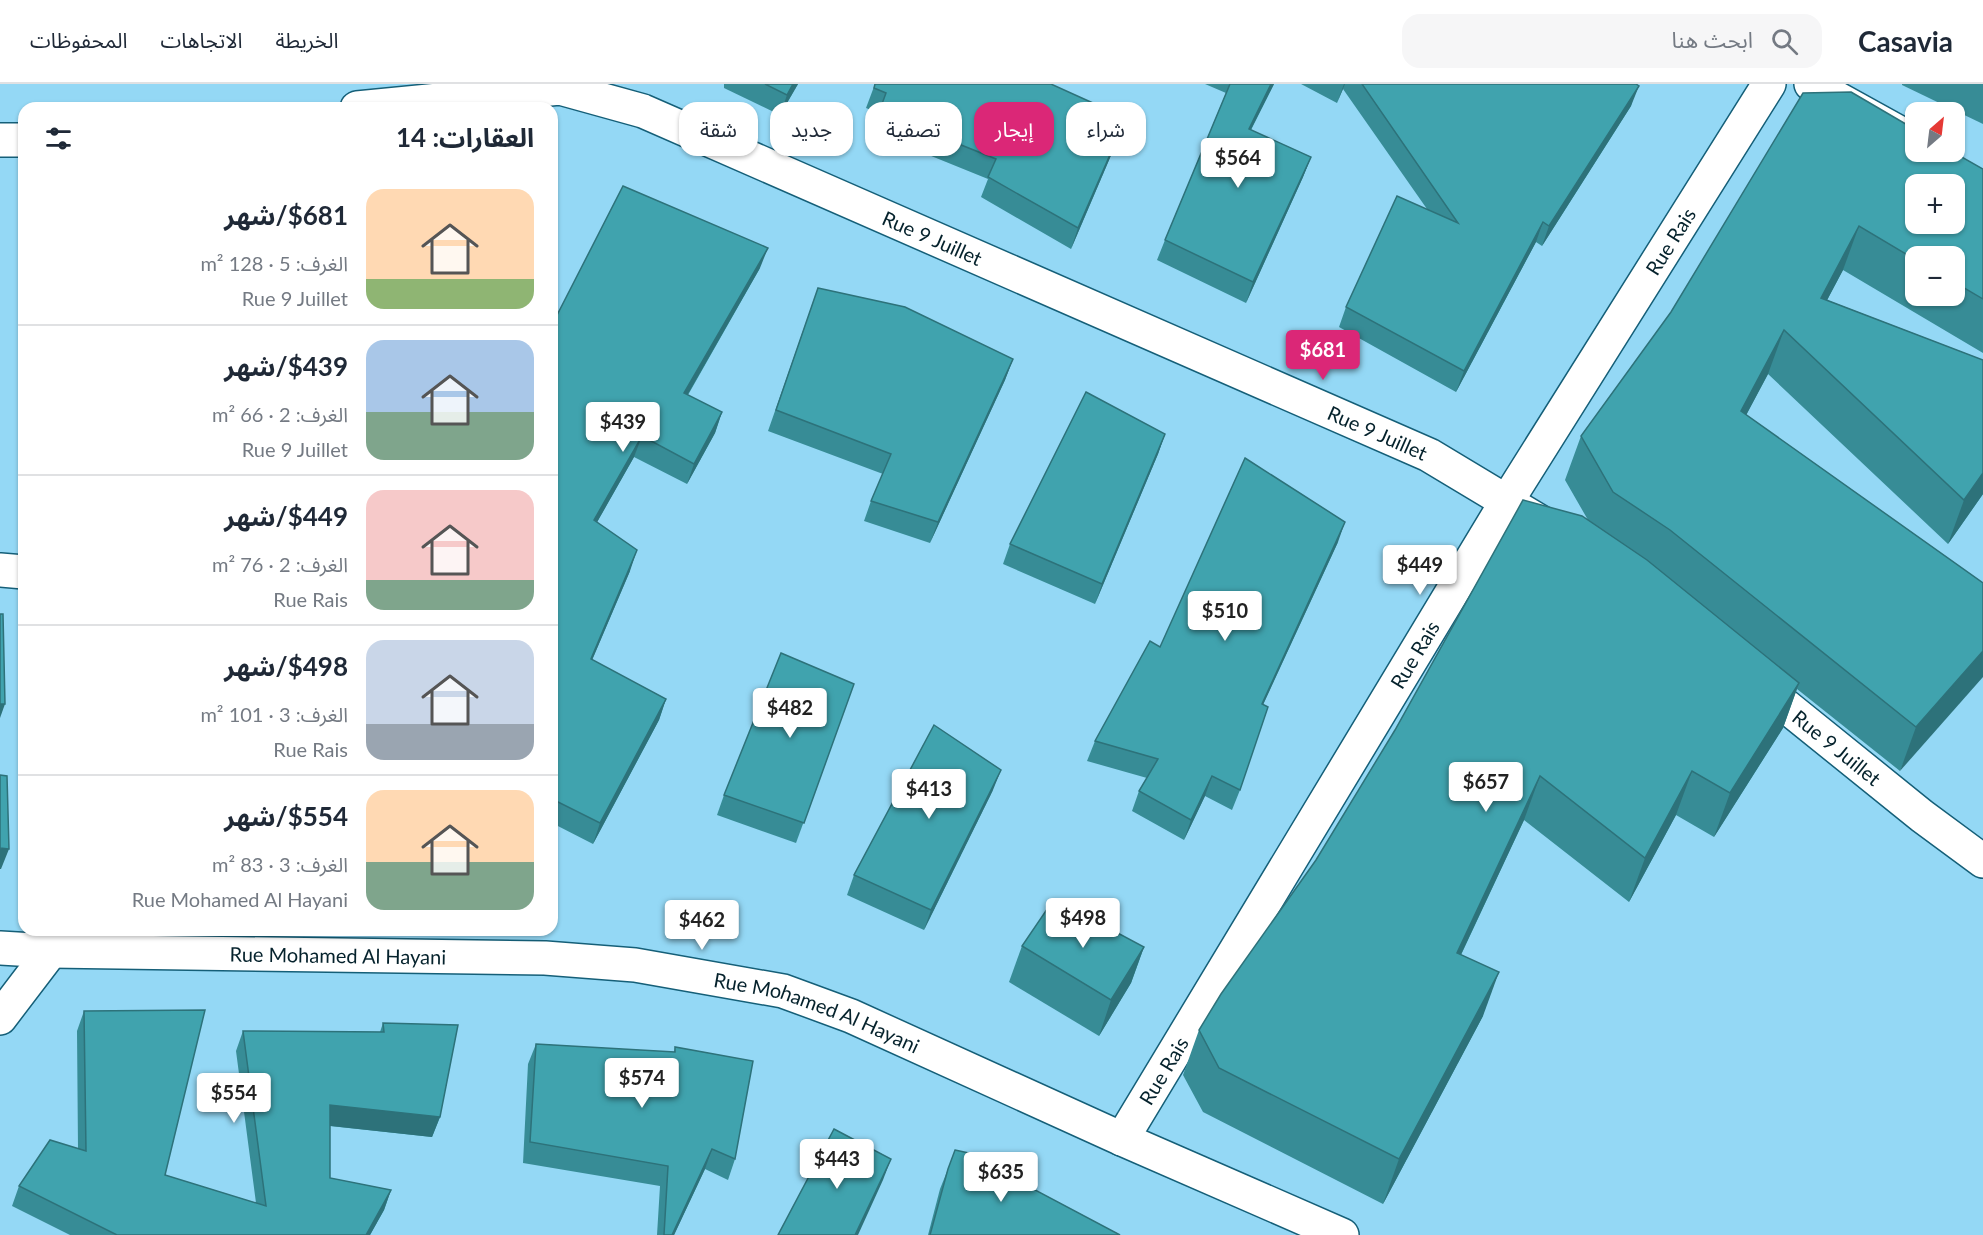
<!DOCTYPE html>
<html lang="ar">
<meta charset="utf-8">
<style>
:root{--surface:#fff;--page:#f6f6f7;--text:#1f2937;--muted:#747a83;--line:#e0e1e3;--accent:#db2777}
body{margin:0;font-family:Lato,"Noto Sans Arabic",sans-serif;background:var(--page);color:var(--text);direction:rtl;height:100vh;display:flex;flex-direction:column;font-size:22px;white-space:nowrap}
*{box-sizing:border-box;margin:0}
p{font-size:20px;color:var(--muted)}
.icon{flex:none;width:33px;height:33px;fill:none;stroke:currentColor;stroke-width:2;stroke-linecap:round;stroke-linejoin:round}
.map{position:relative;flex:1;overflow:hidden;direction:ltr}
.sheet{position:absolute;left:18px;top:18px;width:540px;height:834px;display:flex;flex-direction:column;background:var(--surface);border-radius:18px;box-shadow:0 2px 4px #0004;direction:rtl}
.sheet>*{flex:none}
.top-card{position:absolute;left:576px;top:18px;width:570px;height:54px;direction:rtl;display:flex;gap:12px}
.needle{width:39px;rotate:28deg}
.controls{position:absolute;left:1905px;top:18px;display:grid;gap:12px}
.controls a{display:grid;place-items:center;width:60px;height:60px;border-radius:12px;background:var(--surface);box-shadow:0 2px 4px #0004;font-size:30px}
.price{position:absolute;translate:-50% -51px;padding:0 14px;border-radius:6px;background:#fff;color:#222;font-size:20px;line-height:39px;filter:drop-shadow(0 2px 3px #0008)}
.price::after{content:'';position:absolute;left:50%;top:36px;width:18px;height:14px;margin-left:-9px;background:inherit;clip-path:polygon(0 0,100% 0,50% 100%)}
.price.current{background:var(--accent);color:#fff}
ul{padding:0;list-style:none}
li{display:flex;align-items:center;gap:18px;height:150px;padding:0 24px}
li+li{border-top:2px solid var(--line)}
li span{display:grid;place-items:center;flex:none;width:168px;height:120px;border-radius:18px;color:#555}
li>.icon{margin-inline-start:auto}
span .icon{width:72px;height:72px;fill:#fffc;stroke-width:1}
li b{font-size:26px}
h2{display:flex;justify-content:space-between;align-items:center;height:72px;padding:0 24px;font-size:26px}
.chip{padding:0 21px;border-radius:18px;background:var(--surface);box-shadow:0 2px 4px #0004;font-size:21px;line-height:54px}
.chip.current{background:var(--accent);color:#fff}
header{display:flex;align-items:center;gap:36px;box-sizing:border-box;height:84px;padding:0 30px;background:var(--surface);border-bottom:2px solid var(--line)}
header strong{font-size:28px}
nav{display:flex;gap:33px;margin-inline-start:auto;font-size:21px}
.search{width:420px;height:54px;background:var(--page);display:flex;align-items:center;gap:15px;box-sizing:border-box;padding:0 21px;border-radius:18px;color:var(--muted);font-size:22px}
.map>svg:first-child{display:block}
</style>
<header>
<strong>Casavia</strong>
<div class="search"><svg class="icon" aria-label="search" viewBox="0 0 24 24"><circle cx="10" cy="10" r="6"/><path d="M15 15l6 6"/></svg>ابحث هنا</div>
<nav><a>الخريطة</a><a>الاتجاهات</a><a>المحفوظات</a></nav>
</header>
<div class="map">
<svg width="1983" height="1151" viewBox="0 0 1983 1151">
<rect width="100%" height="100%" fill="#94d8f5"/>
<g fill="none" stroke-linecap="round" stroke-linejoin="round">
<!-- minor casing -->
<g stroke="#155f78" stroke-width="36">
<g id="minor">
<path d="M1811 0 1916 58"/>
<path id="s1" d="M357 24 560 4 643 27 1429 371 1557 448"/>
<path d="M0 56H24"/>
<path d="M0 486 24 488"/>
<path id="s2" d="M1756 598 1922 732 1983 777"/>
<path id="s3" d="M0 864 51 867 545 874 635 881 783 907 851 932 1122 1055 1342 1151"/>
<path d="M0 934 51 867"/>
<path id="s4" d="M1122 1055 1507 417 1769 0"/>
</g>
</g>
<!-- minor -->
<use href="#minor" stroke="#fff" stroke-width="33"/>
</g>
<!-- wall -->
<g fill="#378c96" fill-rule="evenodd">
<path d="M724 0H798L780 31 724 4Z"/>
<path d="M875 0 1126 34 1118 55 1071 165 981 113 988 95 872 48 879 29 866 24Z"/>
<path d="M1205 0H1274L1251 46 1311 73 1303 93 1246 219 1157 176 1165 156 1226 9Z"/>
<path d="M1301 0H1636L1631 22 1542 162 1536 158 1456 308 1339 243 1346 223 1427 125 1343 5 1337 19Z"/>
<path d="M1902 0H1983V40L1902 1Z"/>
<path d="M1983 85V269L1843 186 1827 216 1983 276V410L1948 460 1768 290 1746 331 1983 499 1900 687 1797 605 1783 644 1714 753 1676 731 1629 818 1524 736 1461 871 1483 932 1383 1120 1203 1028 1183 991 1199 946 1588 436 1565 396 1581 352 1671 228ZM1916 172H1954V212H1916Z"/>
<path d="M760 184 688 311 722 328 715 349 687 400 634 373 597 438 630 487 592 576 666 615 659 636 593 760 552 739V241Z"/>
<path d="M818 204 1013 275 1005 296 930 459 864 437 871 417 883 390 768 347Z"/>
<path d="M1165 350 1158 370 1095 520 1003 480 1010 460Z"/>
<path d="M1338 458 1263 621 1240 706 1232 726 1205 712 1184 756 1132 727 1139 707 1147 694 1087 677 1095 657 1160 563Z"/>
<path d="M854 600 796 759 717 731 724 711Z"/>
<path d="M993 706 924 846 847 811 854 791Z"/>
<path d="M1022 862 1144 863 1131 899 1099 952 1009 898Z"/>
<path d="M84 927 165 1091 256 1119 236 967 243 947 380 948 383 939 440 1033 432 1053 330 1042V1094L391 1106 384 1126 370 1151H70L12 1122 19 1102 78 1065 77 947Z"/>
<path d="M536 960 674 968 675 963 735 1075 728 1096 705 1085 674 1151H657L660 1102 523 1079 528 980Z"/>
<path d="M948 1085 1018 1097 1120 1151H928L940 1105Z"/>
</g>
<!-- shaded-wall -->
<g fill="#2d727a">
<path d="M793 0H798L780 31 787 11Z"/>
<path d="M1271 0H1274L1241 65 1249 45Z"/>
<path d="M1344 0H1345L1337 19Z"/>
<path d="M1639 2 1631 22 1542 162 1549 142Z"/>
<path d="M1126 34 1118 55 1071 165 1078 144Z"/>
<path d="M1311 73 1303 93 1246 219 1253 198Z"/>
<path d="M1543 138 1536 158 1456 308 1464 287Z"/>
<path d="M1859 142 1843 186 1805 258 1821 214Z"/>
<path d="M768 164 760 184 677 329 684 309Z"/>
<path d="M1784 246 1768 290 1725 371 1741 327Z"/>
<path d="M1013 275 1005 296 930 459 938 438Z"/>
<path d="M722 328 715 349 687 400 694 380Z"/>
<path d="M1165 350 1158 370 1095 520 1102 500Z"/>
<path d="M642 352 634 373 587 456 594 436Z"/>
<path d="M1983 389V410L1948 460 1964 416Z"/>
<path d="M1345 438 1338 458 1254 640 1262 620Z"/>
<path d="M637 466 630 487 584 595 591 575Z"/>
<path d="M1983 567V593L1900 687 1916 643Z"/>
<path d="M1799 599 1783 644 1714 753 1730 709Z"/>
<path d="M666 615 659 636 593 760 600 739Z"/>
<path d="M0 620H5L0 634Z"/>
<path d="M1001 686 993 706 924 846 931 826Z"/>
<path d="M1692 687 1676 731 1629 818 1645 774Z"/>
<path d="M1212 692 1205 712 1184 756 1191 736Z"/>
<path d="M1540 692 1524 736 1441 913 1457 869Z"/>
<path d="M0 764 9 765 1 785H0Z"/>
<path d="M1144 863 1131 899 1099 952 1111 916Z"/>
<path d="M1499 888 1483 932 1383 1120 1399 1075Z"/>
<path d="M330 1021 440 1033 432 1053 322 1041Z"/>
<path d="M712 1065 705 1085 674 1151H672Z"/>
<path d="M891 1075 883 1096 858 1151H855Z"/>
<path d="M391 1106 384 1126 370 1151H366Z"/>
</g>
<!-- building -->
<g fill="#40a3ae" stroke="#2d727a" stroke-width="1.5" fill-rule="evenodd">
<path d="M765 0H793L787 11Z"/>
<path d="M875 0H1051L1126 34 1078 144 988 93 996 75 879 28 886 9 874 4Z"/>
<path d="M1230 0H1271L1249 45 1311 73 1253 198 1165 156Z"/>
<path d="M1362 0H1636L1639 2 1549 142 1543 138 1464 287 1346 223 1397 112 1458 139Z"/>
<path d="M1851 8 1916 46V68H1953L1983 85V215L1954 198V172H1916V176L1859 142 1821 214 1983 276V389L1964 416 1784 246 1741 327 1983 499V567L1916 643 1670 446 1613 408 1581 352 1671 228 1803 9ZM1916 100H1954V140H1916Z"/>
<path d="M623 102 768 164 684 309 722 328 694 380 642 352 594 436 637 466 591 575 666 615 600 739 552 715V241Z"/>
<path d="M818 204 905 223 1013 275 938 438 871 417 891 370 776 326Z"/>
<path d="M1086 308 1165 350 1102 500 1010 460Z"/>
<path d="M1245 374 1345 438 1262 620 1268 623 1240 706 1212 692 1191 736 1139 707 1158 675 1095 657 1150 557 1160 563Z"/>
<path d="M1523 416 1582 432 1647 476 1799 599 1730 709 1692 687 1645 774 1540 692 1457 869 1499 888 1399 1075 1219 984 1199 946 1221 910 1316 776 1395 646Z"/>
<path d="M0 530H3L5 620H0Z"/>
<path d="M781 569 854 600 804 739 724 711Z"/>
<path d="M934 641 1001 686 931 826 854 791Z"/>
<path d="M0 691 7 692 9 765 0 764Z"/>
<path d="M1054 815 1144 863 1111 916 1022 862Z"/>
<path d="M205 926 165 1091 266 1122 243 947 384 948 383 939 458 941 440 1033 330 1021V1094L391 1106 366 1151H117L19 1102 50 1056 86 1067 84 927Z"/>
<path d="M536 960 675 968V963L753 977 735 1075 712 1065 672 1151H664L668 1082 530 1058Z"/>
<path d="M834 1045 891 1075 855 1151H778Z"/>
<path d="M955 1066 1024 1081 1018 1097 1120 1151H930L948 1085Z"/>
</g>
<g text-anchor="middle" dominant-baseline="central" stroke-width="4.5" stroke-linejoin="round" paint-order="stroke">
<!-- street labels -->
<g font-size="20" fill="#05222c" stroke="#aee3fa">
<text stroke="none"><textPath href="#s1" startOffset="606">Rue 9 Juillet</textPath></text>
<text stroke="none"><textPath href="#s4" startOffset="1052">Rue Rais</textPath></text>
<text stroke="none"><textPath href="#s1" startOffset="1092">Rue 9 Juillet</textPath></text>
<text stroke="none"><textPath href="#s4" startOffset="566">Rue Rais</textPath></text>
<text stroke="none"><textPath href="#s2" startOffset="104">Rue 9 Juillet</textPath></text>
<text stroke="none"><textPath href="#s3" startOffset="338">Rue Mohamed Al Hayani</textPath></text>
<text stroke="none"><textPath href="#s3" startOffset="824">Rue Mohamed Al Hayani</textPath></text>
<text stroke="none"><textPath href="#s4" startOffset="80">Rue Rais</textPath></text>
</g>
</g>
</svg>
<div class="controls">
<a><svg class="needle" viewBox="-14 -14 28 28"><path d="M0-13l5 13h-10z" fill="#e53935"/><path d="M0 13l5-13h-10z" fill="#747a83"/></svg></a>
<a>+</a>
<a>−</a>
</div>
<b class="price" style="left:1238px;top:105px">$564</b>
<b class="price current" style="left:1323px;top:297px">$681</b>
<b class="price" style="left:623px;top:369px">$439</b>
<b class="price" style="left:1420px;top:512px">$449</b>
<b class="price" style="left:1225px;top:558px">$510</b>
<b class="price" style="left:790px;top:655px">$482</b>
<b class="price" style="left:1486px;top:729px">$657</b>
<b class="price" style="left:929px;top:736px">$413</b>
<b class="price" style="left:1083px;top:865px">$498</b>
<b class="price" style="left:702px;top:867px">$462</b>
<b class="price" style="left:642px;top:1025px">$574</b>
<b class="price" style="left:234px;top:1040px">$554</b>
<b class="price" style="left:837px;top:1106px">$443</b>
<b class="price" style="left:1001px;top:1119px">$635</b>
<div class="top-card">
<a class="chip">شراء</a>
<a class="chip current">إيجار</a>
<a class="chip">تصفية</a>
<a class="chip">جديد</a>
<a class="chip">شقة</a>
</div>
<section class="sheet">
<h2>العقارات: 14<svg class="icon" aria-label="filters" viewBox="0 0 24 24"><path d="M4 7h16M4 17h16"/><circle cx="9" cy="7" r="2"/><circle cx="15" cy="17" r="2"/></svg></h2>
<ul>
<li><span style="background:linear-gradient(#ffd9b3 75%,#8fb573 0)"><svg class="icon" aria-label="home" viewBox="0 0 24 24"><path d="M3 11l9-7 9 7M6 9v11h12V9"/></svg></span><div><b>$681/شهر</b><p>الغرف: 5 · 128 m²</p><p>Rue 9 Juillet</p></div></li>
<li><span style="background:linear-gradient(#a9c7e8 60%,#7fa58c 0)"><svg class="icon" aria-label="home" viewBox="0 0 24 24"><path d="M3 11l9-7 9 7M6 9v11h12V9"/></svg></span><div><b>$439/شهر</b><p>الغرف: 2 · 66 m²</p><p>Rue 9 Juillet</p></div></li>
<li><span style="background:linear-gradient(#f6c9c9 75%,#7fa58c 0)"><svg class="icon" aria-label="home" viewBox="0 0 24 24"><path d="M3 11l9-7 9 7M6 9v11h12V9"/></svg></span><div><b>$449/شهر</b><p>الغرف: 2 · 76 m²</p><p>Rue Rais</p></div></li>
<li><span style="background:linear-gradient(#c9d6e8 70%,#9aa5b1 0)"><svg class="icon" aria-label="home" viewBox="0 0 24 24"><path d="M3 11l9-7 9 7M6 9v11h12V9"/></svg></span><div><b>$498/شهر</b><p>الغرف: 3 · 101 m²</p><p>Rue Rais</p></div></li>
<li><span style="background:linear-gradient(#ffd9b3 60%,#7fa58c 0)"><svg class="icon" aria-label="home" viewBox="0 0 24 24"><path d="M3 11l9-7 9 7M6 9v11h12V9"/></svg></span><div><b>$554/شهر</b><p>الغرف: 3 · 83 m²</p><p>Rue Mohamed Al Hayani</p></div></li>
</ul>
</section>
</div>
